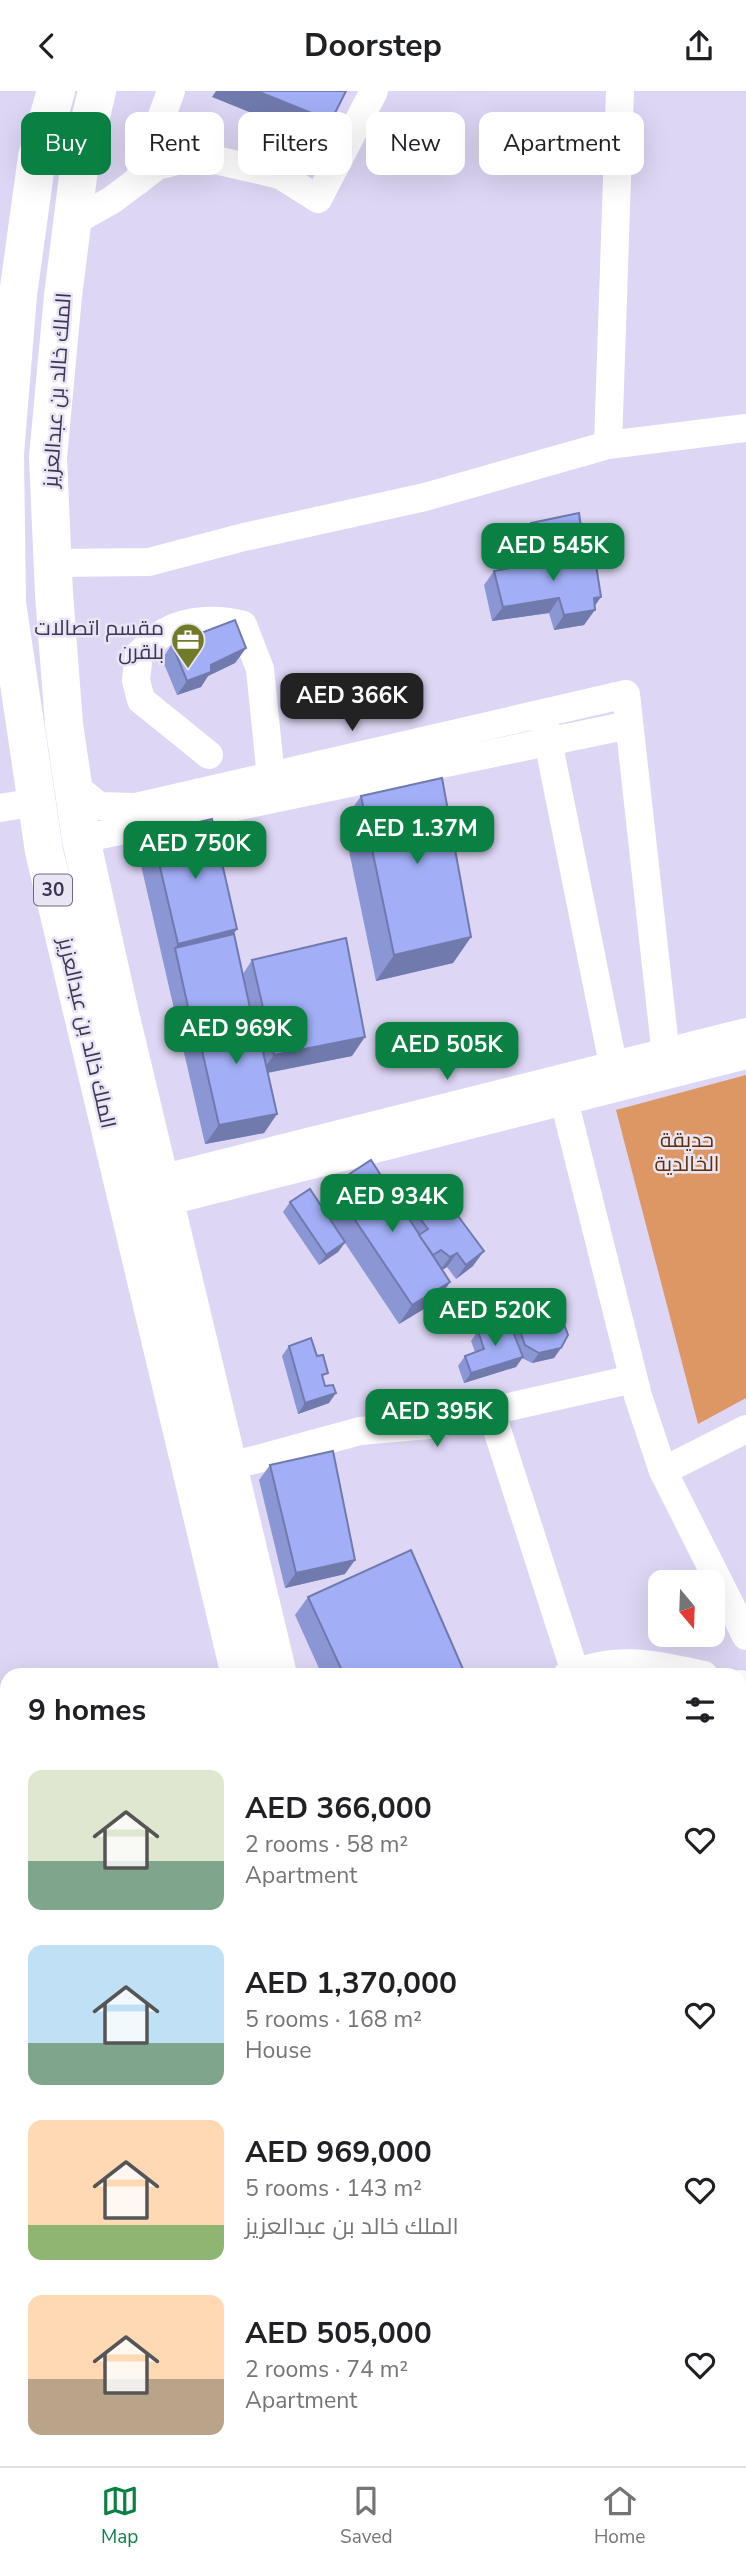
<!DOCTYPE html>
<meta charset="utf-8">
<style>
:root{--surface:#fff;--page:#f2f2f2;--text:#202124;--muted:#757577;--line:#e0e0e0;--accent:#0b8043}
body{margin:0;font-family:"Nunito Sans",Cairo,sans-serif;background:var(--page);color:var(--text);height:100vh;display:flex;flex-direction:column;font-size:26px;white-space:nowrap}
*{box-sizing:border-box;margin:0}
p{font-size:23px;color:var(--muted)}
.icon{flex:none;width:38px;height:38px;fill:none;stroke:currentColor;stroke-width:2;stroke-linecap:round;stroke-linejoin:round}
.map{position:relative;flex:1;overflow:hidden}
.drawer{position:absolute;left:0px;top:1577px;width:747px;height:800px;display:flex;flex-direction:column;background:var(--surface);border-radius:21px 21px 0 0;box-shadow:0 7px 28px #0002}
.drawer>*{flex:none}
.guide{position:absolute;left:21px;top:21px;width:705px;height:63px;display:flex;gap:14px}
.needle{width:46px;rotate:161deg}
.buttons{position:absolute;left:648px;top:1479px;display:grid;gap:14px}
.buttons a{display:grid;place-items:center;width:77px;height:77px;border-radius:14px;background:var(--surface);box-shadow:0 7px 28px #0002;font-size:35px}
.price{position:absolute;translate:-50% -60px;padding:0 16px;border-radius:14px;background:var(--accent);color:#fff;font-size:23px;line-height:46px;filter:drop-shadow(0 2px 4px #0008)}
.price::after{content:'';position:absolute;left:50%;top:42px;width:21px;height:16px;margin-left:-10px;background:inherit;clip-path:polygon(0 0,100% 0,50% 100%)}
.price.active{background:#222;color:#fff}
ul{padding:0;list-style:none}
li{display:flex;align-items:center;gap:21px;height:175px;padding:0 28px}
li span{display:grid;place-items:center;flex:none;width:196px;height:140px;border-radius:14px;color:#555}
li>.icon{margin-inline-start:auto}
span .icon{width:84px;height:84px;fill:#fffc;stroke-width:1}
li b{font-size:30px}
h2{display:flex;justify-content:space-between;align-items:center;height:84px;padding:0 28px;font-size:30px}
.chip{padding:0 24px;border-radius:14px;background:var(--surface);box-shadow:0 7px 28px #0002;font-size:24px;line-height:63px}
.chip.active{background:var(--accent);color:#fff}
header{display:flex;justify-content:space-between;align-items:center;height:91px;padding:0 28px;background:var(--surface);font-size:32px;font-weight:700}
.tabs{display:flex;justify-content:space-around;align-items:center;height:98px;border-top:2px solid var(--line);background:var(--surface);font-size:19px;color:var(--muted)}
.tabs a{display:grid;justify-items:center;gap:4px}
.tabs .active{color:var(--accent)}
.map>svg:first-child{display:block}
</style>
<header><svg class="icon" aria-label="back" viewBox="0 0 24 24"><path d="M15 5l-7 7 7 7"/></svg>Doorstep<svg class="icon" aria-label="share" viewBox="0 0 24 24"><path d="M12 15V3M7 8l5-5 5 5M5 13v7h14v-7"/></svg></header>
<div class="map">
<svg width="746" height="2375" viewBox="0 0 746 2375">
<rect width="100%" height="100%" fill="#ddd6f4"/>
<!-- green -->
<path fill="#dd9764" d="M746 984V1307L698 1333 616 1019Z"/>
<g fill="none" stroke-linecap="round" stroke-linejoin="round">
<!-- minor -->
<g stroke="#fff" stroke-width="28">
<path d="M138 90 171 0"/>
<path d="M73 131 112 109 157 75 198 65 280 84 318 108 374 0"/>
<path d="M608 354 620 0"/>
<path d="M52 472 149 471 244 446 425 406 608 354 746 337"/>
<path d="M545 635 617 993"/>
<path d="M209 664 141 609 136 589 139 563C147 556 156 546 165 541 187 528 220 527 243 534L260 578 271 687"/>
<path d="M73 694 99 715 136 716 626 603 668 983"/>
<path d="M0 717 37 711"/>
<path d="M81 748 629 634"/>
<path d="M560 993 638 1305 663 1380 746 1545"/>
<path d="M160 1088 746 941"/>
<path d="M165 1111 746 964"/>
<path d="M491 1320 575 1581"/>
<path d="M228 1376 360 1340 429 1334 633 1288"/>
<path d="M663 1380 746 1338"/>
<path d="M567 1584C618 1564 653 1573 704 1584"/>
<path d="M740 1593 746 1594"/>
<path d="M0 1662 7 1660"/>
<path d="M740 1912 746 1904"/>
<path d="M0 1928 7 1925"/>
<path d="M740 2320 746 2313"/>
<path d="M0 2326 7 2335"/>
<path d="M27 2370 29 2375"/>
<path d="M145 2370V2375"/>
<path d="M405 2375 406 2370"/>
<path d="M619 2375 626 2370"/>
<path d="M694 2375 698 2370"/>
</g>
<!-- highway -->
<g stroke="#fff" stroke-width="38">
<path d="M56 0 37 66 18 204 5 363 7 512 44 760 240 1584"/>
<path d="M97 0 80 70 63 205 48 366 54 503 64 633 81 748 118 914 278 1584"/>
<path d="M740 2149 746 2152"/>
<path d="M740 2192 746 2194"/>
</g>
</g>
<!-- wall -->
<g fill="#8b96d4">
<path d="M531 432 584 458 580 464 594 515 584 534 554 539 549 522 492 530 484 494 494 480 532 473 524 442Z"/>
<path d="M172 553 246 557 235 572 208 585 201 596 177 604 162 568Z"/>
<path d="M361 705 471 846 453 872 376 890 343 731Z"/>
<path d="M152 742 234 843 243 883 252 869 352 965 268 982 277 1023 264 1042 205 1053 138 761Z"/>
<path d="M348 1084 411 1130 412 1128 405 1117 416 1103 473 1175 456 1188 447 1176 442 1179 450 1191 437 1210 399 1233 345 1152 338 1161 319 1174 283 1121 290 1111 324 1120Z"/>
<path d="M524 1223 561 1257 554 1267 532 1272 522 1267 516 1276 464 1292 458 1275 465 1265 475 1261 471 1250 478 1240 512 1238Z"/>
<path d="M289 1255 323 1289 329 1312 298 1323 282 1265Z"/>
<path d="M270 1374 345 1483 285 1497 259 1389Z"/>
<path d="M308 1506 459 1584H322L295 1524Z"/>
</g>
<!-- shaded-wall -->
<g fill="#717aad">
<path d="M216 0H257L331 30 318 49 212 6Z"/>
<path d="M584 458 577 468 532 476 540 466Z"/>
<path d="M601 506 592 519H595L584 534 554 539 564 524 594 507Z"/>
<path d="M559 507 549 522 492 530 503 516Z"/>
<path d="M246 557 235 572 208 585 201 596 177 604 187 590 211 574Z"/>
<path d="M237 838 224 857H175L178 853Z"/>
<path d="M471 846 453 872 376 890 394 864Z"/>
<path d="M365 946 352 965 260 983 274 964Z"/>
<path d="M277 1023 264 1042 205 1053 219 1034Z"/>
<path d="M345 1151 338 1161 319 1174 326 1164Z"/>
<path d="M484 1160 473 1175 456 1188 466 1174Z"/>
<path d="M457 1162 447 1176 439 1181 450 1166Z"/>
<path d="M450 1191 437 1210 399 1233 412 1214Z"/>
<path d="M561 1257 554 1267 532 1272 539 1262Z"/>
<path d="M523 1266 516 1276 464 1292 471 1282Z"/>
<path d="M336 1302 329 1312 298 1323 305 1312Z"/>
<path d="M355 1469 345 1483 285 1497 296 1482Z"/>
<path d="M463 1578 459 1584H450Z"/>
</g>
<!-- building -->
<g fill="#a2aff7" stroke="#717aad" stroke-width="2">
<path d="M257 0H346L331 30Z"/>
<path d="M579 422 584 458 540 466 531 432Z"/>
<path d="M594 461 601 506 594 507 595 519 564 524 559 507 503 516 494 480Z"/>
<path d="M235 529 246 557 211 574V581L187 590 172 553Z"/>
<path d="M442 687 471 846 394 864 361 705Z"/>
<path d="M212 728 237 838 178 853 152 742Z"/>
<path d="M234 843 250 917 195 929 192 934 175 857Z"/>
<path d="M346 847 365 946 274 964 252 869Z"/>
<path d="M253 916 277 1023 219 1034 195 929Z"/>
<path d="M371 1069 450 1191 412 1214 337 1102 353 1091 348 1084Z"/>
<path d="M432 1090 484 1160 466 1174 457 1162 450 1166 441 1159 433 1164 419 1144 428 1138 416 1122 425 1117 416 1103Z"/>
<path d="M310 1098 345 1151 326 1164 290 1111Z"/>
<path d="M545 1216 561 1225 568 1244 561 1257 539 1262 525 1254 517 1231 524 1223Z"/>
<path d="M508 1228 523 1266 471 1282 465 1265 484 1258 478 1240Z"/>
<path d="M311 1247 317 1265 323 1264 328 1282 322 1284 325 1295 333 1294 336 1302 305 1312 289 1255Z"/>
<path d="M333 1360 355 1469 296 1482 270 1374Z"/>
<path d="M411 1459 463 1578 450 1584H344L308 1506Z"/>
</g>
<!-- icons -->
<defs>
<g id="office-pin" transform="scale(1.75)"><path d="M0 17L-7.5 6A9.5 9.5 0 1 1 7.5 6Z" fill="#717b27" stroke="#e9e5f5"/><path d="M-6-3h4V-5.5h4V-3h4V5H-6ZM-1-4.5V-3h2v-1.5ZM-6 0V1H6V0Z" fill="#fff"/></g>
</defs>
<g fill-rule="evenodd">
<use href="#office-pin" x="188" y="549"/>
</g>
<g text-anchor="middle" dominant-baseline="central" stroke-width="5" stroke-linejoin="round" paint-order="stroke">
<!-- shield labels -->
<rect fill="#e9e5f5" stroke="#706983" stroke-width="2" x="34" y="783.5" width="38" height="31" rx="5"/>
<g font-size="19" font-weight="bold" fill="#3c3452">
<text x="53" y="799">30</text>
</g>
<!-- street labels -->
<g font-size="21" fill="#3c3452" stroke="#e9e5f5">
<text transform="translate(57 299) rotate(-86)">الملك خالد بن عبدالعزيز</text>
<text transform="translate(87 942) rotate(77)">الملك خالد بن عبدالعزيز</text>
</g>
<!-- poi labels -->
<g font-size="21" fill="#3c3452" stroke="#e9e5f5" text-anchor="end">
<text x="164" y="537">مقسم اتصالات<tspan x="164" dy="24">بلقرن</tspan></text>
</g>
<!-- park labels -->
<g font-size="21" fill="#603005" stroke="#e9e5f5">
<text x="687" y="1049">حديقة<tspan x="687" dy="24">الخالدية</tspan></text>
</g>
</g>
</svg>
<div class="buttons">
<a><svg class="needle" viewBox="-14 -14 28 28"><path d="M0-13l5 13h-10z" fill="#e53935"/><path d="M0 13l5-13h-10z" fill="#757577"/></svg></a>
</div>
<b class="price" style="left:553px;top:492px">AED 545K</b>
<b class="price active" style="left:352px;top:642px">AED 366K</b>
<b class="price" style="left:417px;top:775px">AED 1.37M</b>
<b class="price" style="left:195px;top:790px">AED 750K</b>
<b class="price" style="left:236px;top:975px">AED 969K</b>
<b class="price" style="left:447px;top:991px">AED 505K</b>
<b class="price" style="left:392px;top:1143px">AED 934K</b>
<b class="price" style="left:495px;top:1257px">AED 520K</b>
<b class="price" style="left:437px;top:1358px">AED 395K</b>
<div class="guide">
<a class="chip active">Buy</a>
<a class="chip">Rent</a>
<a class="chip">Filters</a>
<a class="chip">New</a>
<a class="chip">Apartment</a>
</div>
<section class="drawer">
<h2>9 homes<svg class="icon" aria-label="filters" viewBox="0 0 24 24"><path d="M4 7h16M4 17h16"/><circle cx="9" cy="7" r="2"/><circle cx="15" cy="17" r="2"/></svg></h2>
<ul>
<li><span style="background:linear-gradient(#dfe7d0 65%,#7fa58c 0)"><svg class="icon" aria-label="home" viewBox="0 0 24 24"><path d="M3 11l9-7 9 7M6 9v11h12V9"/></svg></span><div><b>AED 366,000</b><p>2 rooms · 58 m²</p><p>Apartment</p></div><svg class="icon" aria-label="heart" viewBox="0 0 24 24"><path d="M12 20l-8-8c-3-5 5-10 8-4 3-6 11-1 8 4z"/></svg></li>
<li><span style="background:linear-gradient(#bfe0f5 70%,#7fa58c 0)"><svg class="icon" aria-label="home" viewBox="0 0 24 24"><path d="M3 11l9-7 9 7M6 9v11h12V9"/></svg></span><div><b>AED 1,370,000</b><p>5 rooms · 168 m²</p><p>House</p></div><svg class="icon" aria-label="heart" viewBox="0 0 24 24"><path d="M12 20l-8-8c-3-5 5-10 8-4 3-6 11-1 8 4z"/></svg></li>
<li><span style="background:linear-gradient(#ffd9b3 75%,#8fb573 0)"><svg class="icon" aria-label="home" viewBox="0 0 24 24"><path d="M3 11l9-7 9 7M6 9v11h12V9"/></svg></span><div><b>AED 969,000</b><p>5 rooms · 143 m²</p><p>الملك خالد بن عبدالعزيز</p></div><svg class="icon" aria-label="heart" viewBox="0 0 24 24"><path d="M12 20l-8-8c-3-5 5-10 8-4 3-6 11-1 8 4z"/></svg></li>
<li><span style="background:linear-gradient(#ffd9b3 60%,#b9a48a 0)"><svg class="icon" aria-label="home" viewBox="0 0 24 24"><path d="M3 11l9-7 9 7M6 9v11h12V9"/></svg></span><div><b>AED 505,000</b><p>2 rooms · 74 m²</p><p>Apartment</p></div><svg class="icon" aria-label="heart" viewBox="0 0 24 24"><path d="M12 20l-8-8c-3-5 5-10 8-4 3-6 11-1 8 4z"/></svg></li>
</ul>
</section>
</div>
<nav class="tabs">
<a class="active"><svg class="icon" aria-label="map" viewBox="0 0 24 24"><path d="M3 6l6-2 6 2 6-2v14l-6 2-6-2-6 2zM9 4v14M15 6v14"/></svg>Map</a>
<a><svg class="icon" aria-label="saved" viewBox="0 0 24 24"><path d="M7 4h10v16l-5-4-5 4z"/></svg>Saved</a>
<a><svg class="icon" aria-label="home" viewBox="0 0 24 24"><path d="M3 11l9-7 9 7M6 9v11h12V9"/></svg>Home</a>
</nav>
